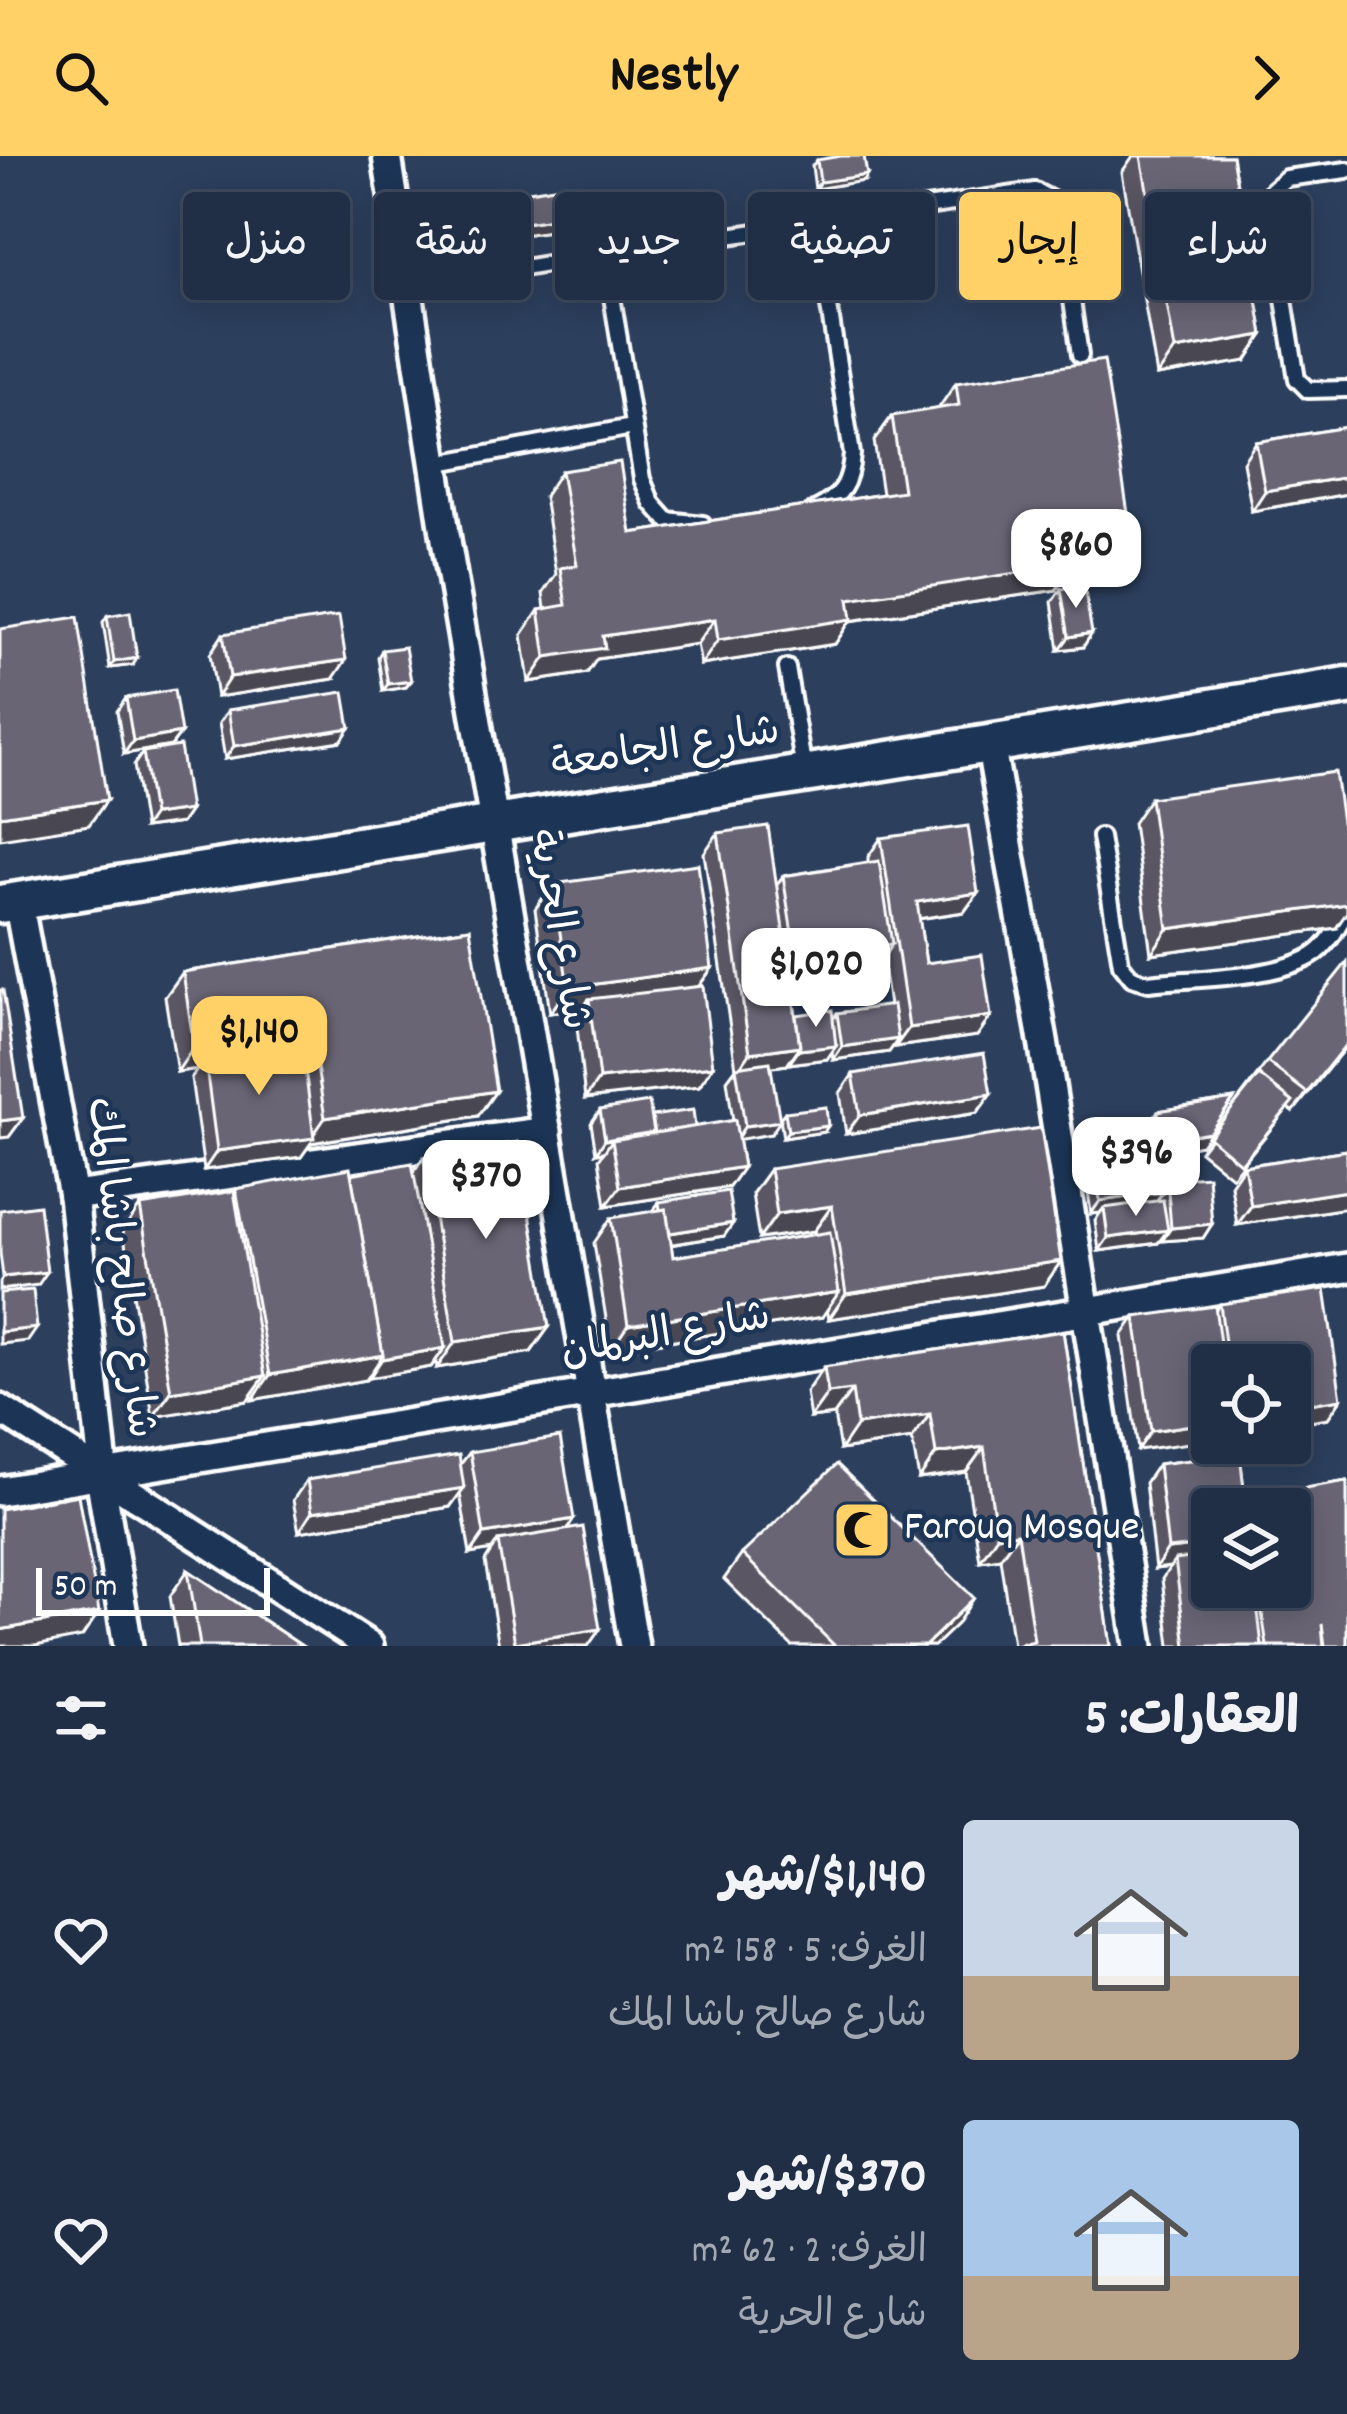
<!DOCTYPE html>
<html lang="ar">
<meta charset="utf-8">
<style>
:root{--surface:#212f46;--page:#29374d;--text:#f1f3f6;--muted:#a2a9b3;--line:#3e4a5f;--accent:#ffd166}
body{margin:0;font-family:Dekko,"Playpen Sans Arabic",sans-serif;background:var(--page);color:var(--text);direction:rtl;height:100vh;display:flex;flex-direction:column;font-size:45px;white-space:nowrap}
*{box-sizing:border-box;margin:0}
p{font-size:39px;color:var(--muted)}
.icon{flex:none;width:66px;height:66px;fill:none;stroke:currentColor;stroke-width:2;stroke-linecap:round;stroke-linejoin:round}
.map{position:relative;height:1490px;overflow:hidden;direction:ltr}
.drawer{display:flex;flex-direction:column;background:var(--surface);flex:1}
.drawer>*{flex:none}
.top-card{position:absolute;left:36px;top:36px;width:1275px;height:108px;direction:rtl;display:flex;gap:24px}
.controls{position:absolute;left:1191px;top:1188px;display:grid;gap:24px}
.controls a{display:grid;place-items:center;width:120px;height:120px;border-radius:12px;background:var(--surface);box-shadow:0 6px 30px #0003,0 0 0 3px var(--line);font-size:60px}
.scale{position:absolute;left:36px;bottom:30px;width:234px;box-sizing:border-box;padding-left:12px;border:6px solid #fff;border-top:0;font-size:33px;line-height:42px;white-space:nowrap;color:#fff;-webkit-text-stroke:9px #1d3557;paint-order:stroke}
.price{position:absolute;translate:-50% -102px;padding:0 27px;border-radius:24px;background:#fff;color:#222;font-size:39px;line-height:78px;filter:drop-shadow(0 3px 6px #0008)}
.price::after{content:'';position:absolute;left:50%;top:72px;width:36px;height:27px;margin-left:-18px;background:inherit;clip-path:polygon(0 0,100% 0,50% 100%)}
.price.current{background:var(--accent);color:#111}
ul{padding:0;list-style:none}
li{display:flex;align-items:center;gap:36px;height:300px;padding:0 48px}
li span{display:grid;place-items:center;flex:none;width:336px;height:240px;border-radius:12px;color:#555}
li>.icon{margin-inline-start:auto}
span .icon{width:144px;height:144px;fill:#fffc;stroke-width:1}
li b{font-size:51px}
h2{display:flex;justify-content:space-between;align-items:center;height:144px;padding:0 48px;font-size:51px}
.tag{padding:0 42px;border-radius:12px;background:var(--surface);box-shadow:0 6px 30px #0003,0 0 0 3px var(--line);font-size:42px;line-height:108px}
.tag.current{background:var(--accent);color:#111}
header{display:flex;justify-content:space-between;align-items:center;height:156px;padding:0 48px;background:var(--accent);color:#111;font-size:54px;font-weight:700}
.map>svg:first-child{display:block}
</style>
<header><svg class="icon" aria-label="forward" viewBox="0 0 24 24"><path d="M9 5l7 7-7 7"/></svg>Nestly<svg class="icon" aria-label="search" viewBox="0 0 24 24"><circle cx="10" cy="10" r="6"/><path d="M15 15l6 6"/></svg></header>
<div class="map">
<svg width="1347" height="1490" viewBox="0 0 1347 1490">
<rect width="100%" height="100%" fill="#2c3f5d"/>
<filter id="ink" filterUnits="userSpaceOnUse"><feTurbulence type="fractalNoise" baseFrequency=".00833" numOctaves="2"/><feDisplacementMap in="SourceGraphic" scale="24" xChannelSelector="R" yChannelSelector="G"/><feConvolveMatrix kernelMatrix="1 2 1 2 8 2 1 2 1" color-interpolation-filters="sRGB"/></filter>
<g filter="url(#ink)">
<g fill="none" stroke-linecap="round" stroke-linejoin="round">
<!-- lane casing -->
<g stroke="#fff" stroke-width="22">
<g id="lane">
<path d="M1347 14 1286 22 1272 34 1269 52 1297 223 1308 234 1347 233"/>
<path d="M605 98 642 323 652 347 667 364 703 368"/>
<path d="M407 132 605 98 1035 35 1052 44 1061 69 1080 199"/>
<path d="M434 308 632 271"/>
<path d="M815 354C842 340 850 328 852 298L816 67"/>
<path d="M787 512 804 614"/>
<path d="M1100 681 1121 808 1132 822 1149 827C1195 822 1273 823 1312 800 1328 791 1338 770 1347 754"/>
</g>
</g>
<!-- street casing -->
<g stroke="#fff" stroke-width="36">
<g id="street">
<path d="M387 0 447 390 634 1490"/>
<path d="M990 587 1043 885 1139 1490"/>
<path d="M18 745 73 1040 102 1301 100 1319 128 1490"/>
<path d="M73 1040 547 975"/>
<path d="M0 1253 369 1490"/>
<path d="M0 1335 1347 1112"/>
</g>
</g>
<!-- secondary casing -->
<g stroke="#fff" stroke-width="45">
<path id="secondary" d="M0 748 1347 530"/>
</g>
<!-- lane -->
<use href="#lane" stroke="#1d3557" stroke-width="14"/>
<!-- street -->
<use href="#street" stroke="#1d3557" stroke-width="27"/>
<!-- secondary -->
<use href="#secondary" stroke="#1d3557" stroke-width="36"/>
</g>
<!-- wall -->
<g fill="#5a5764" stroke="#fff" stroke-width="3" fill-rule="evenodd">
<path d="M1133 0H1232L1263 179 1246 205 1157 220 1122 16Z"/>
<path d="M817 4 863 25 815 33 812 10Z"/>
<path d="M491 41 550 75 487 84 482 54Z"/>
<path d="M458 51 483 73 478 80 458 83 454 57Z"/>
<path d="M956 227 1132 383 1114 408 1069 415 1056 434 850 465 835 488 701 509 697 488 597 503 587 517 529 526 522 479 539 454 545 453 543 437 556 418 544 340 561 315 631 377 882 338 874 285 892 260 938 253Z"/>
<path d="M1347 271V338L1252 355 1243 306 1256 286Z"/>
<path d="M1061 433 1092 477 1083 491 1059 494 1052 446Z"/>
<path d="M107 460 133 509 110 512 103 466Z"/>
<path d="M223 478 333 523 217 541 210 498Z"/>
<path d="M382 494 411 525 406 531 383 535 378 501Z"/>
<path d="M126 542 181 577 171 590 124 598 117 555Z"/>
<path d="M228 554 341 585 225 603 219 567Z"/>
<path d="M143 596 190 654 181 667 144 672 134 609Z"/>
<path d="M1150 642 1336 772 1151 798 1133 667Z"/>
<path d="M718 677 777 728 783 720 868 706V701L881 682 978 737 964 756 919 763 926 807 991 860 977 880 895 891V888L889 896 833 904 832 896 827 903 789 908V906L787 909 771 911V978L738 983 743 1011 729 1031 606 1050 599 1003 604 996 596 997 591 967 600 954 652 961 695 971 733 965 727 924 736 912 704 697ZM882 802 889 850 837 857 833 863 796 859 790 821 879 808Z"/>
<path d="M553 728 712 812 698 831 713 910 699 930 585 943 576 862 583 852 550 857 535 753Z"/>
<path d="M470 772 478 960 311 987 301 1001 204 1014 191 922 198 913 177 916 165 841 183 816Z"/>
<path d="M1347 889 1293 956 1288 952 1232 1021 1200 995 1267 906Z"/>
<path d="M853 918 991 938 977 957 846 978 840 937Z"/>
<path d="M1234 943 1201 989 1152 998 1149 968 1158 955Z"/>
<path d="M785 956 824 976 783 982 780 962Z"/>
<path d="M1347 994V1052L1237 1069 1231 1029 1244 1010Z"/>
<path d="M424 1001 549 1171 531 1196 437 1212 436 1205 431 1211 369 1222 368 1220 366 1224 252 1244 251 1239 247 1245 153 1261 123 1075 140 1050 234 1036 236 1033 351 1018 414 1015Z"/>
<path d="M1095 1006 1162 1030 1167 1023 1212 1068 1203 1082 1162 1085V1082L1158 1087 1099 1095 1095 1065 1100 1057 1091 1058 1086 1019Z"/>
<path d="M770 1013 1061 1105 1044 1130 829 1163 827 1153 822 1161 611 1194 594 1087 611 1062 652 1056 659 1046 733 1067 724 1080 671 1089 673 1101 815 1079 814 1075 759 1083 752 1038Z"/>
<path d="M1220 1148 1341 1243 1328 1262 1290 1268V1209H1212L1138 1294 1122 1180 1135 1161 1215 1154Z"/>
<path d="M1063 1175 1111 1490 1013 1489 1000 1402 980 1405 966 1316 919 1323 912 1283 840 1294 834 1259 810 1262 806 1236 824 1211Z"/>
<path d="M470 1296 574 1363 567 1374 600 1473 588 1490H499L485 1405 492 1394 470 1398 460 1337 450 1351 299 1376 293 1344 307 1324 460 1309Z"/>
<path d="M1240 1298 1245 1342 1347 1325V1490H1170L1162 1423 1170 1411 1155 1413 1145 1327 1158 1308ZM1212 1353H1290V1431H1212Z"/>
<path d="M742 1398 957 1468 934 1490H792L724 1423Z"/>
<path d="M188 1414 302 1490H178L170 1440Z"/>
</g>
<!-- shaded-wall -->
<g fill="#4a4751" stroke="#fff" stroke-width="3">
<path d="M867 19 863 25 815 33 820 26Z"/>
<path d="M559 62 550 75 487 84 496 71Z"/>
<path d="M483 73 478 80 458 83 462 76Z"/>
<path d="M1263 179 1246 205 1157 220 1175 194Z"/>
<path d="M1347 321V338L1252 355 1265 335Z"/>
<path d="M1132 383 1114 408 1069 415 1056 434 850 465 835 488 701 509 718 484 849 443 1071 392Z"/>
<path d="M715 463 697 488 597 503 587 517 529 526 546 501 603 480Z"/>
<path d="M1092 477 1083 491 1059 494 1069 481Z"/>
<path d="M137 502 133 509 110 512 114 506Z"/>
<path d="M346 504 333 523 217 541 230 521Z"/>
<path d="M411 525 406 531 383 535 388 528Z"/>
<path d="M350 572 341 585 225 603 234 590Z"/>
<path d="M181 577 171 590 124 598 133 585Z"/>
<path d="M107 644 89 669 0 683V660Z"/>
<path d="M190 654 181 667 144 672 153 659Z"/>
<path d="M978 737 964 756 903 765 917 746Z"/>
<path d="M1347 748V756L1336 772 1151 798 1168 773Z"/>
<path d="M892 788 879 808 782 822 796 803Z"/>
<path d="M712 812 694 837 589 843 583 852 550 857 568 832Z"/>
<path d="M991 860 977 880 895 891 909 872Z"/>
<path d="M311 873 293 898 205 903 198 913 177 916 194 891Z"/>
<path d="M898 883 889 896 833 904 842 891Z"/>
<path d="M1347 887V889L1293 956 1307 937Z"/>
<path d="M800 890 787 909 737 916 750 897Z"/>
<path d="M836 890 827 903 789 908 799 894Z"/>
<path d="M713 910 699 930 585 943 599 923Z"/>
<path d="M496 935 478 960 311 987 301 1001 204 1014 217 995 311 982 325 962Z"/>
<path d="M991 938 977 957 846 978 860 959Z"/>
<path d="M23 962 9 981 0 982V965Z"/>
<path d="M780 965 771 978 736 984 745 970Z"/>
<path d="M828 970 824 976 783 982 788 975Z"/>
<path d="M654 976 612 984 604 996 596 997 605 984Z"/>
<path d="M1210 976 1201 989 1152 998 1162 984Z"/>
<path d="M743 1011 729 1031 606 1050 620 1031Z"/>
<path d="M1347 1035V1052L1237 1069 1251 1050Z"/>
<path d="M1163 1036 1153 1049 1104 1052 1100 1057 1091 1058 1100 1045Z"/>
<path d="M832 1050 814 1075 759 1083 777 1058Z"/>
<path d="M733 1067 724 1080 654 1091 664 1078Z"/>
<path d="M1212 1068 1203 1082 1162 1085 1171 1072Z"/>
<path d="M1168 1074 1158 1087 1099 1095 1108 1082Z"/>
<path d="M1061 1105 1044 1130 829 1163 846 1138Z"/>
<path d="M47 1116 38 1129 0 1134V1126L3 1121Z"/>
<path d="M839 1136 822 1161 611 1194 628 1169Z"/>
<path d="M549 1171 531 1196 437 1212 455 1186Z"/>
<path d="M37 1172 28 1185 0 1188V1176Z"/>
<path d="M445 1192 431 1211 369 1222 382 1203Z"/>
<path d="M383 1199 366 1224 252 1244 270 1219Z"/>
<path d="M265 1220 247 1245 153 1261 171 1236Z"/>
<path d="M852 1234 834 1259 810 1262 828 1237Z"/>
<path d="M1341 1243 1328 1262 1290 1268V1251Z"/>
<path d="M930 1258 912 1283 840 1294 857 1269Z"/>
<path d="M1212 1266V1284L1138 1294 1151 1275Z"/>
<path d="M984 1291 966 1316 919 1323 936 1298Z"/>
<path d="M464 1332 450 1351 299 1376 312 1356Z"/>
<path d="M574 1363 561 1383 498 1385 492 1394 470 1398 484 1378Z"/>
<path d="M1018 1377 1000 1402 980 1405 997 1380Z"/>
<path d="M1212 1388V1406L1175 1404 1170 1411 1155 1413 1168 1393Z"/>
<path d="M974 1442 957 1468 934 1490H925Z"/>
<path d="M99 1456 82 1481 35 1490H0V1474Z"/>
<path d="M600 1473 588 1490H513L515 1487Z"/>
</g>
<!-- building -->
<g fill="#696574" stroke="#fff" stroke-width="3">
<path d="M841 0H864L867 19 820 26 817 4Z"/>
<path d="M1141 0H1232L1263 179 1175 194Z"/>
<path d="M554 31 559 62 496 71 491 41Z"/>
<path d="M479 48 483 73 462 76 458 51Z"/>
<path d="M1104 204 1132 383 1071 392 1074 408 849 443 852 463 718 484 715 463 603 480 605 492 546 501 539 454 566 449 560 412 577 409 561 315 620 306 631 377 903 335 892 260 959 249 956 227Z"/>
<path d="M1347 271V321L1265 335 1256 286Z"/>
<path d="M1084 429 1092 477 1069 481 1061 433Z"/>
<path d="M130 456 137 502 114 506 107 460Z"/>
<path d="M339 460 346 504 230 521 223 478Z"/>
<path d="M78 461 107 644 0 660V473Z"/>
<path d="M405 491 411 525 388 528 382 494Z"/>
<path d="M174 534 181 577 133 585 126 542Z"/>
<path d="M344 536 350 572 234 590 228 554Z"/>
<path d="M180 590 190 654 153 659 143 596Z"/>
<path d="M1335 616 1347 702V748L1168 773 1150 642Z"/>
<path d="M768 670 800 890 750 897 718 677Z"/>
<path d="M968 670 978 737 917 746 926 807 982 799 991 860 909 872 881 682Z"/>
<path d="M879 705 892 788 796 803 783 720Z"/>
<path d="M698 708 712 812 568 832 553 728Z"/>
<path d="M470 772 496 935 325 962 311 873 194 891 183 816Z"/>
<path d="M1347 806V887L1307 937 1267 906Z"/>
<path d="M703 830 713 910 599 923 589 843Z"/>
<path d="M0 834H3L23 962 0 965Z"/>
<path d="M893 849 898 883 842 891 837 857Z"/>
<path d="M832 854 836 890 799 894 800 890 796 859Z"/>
<path d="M302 890 314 982 217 995 205 903Z"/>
<path d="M984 897 991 938 860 959 853 918Z"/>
<path d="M770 906 780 965 745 970 736 911Z"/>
<path d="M1259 919 1293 946 1241 1008 1209 981Z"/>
<path d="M1234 943 1210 976 1162 984 1158 955Z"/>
<path d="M649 946 654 976 605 984 600 954Z"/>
<path d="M826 951 828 970 788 975 785 956Z"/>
<path d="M693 954 695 971 655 977 652 960Z"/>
<path d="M735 964 743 1011 620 1031 612 984Z"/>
<path d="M1041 972 1061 1105 846 1138 832 1050 777 1058 770 1013Z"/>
<path d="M518 986 549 1171 455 1186 424 1001Z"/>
<path d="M1347 994V1035L1251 1050 1244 1010Z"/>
<path d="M1157 997 1163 1036 1100 1045 1095 1006Z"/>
<path d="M412 1007 445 1192 382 1203V1199H383L351 1018Z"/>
<path d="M350 1012 383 1199 270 1219 236 1033Z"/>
<path d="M1208 1020 1212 1068 1171 1072 1167 1023Z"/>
<path d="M234 1035 265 1220 171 1236 140 1050Z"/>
<path d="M728 1035 733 1067 670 1077 666 1053 660 1054 659 1046Z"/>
<path d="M1163 1044 1168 1074 1108 1082 1104 1052Z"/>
<path d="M39 1049 47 1116 3 1121 0 1097V1054Z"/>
<path d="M666 1053 673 1101 830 1076 839 1136 628 1169 611 1062Z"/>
<path d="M1325 1133 1341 1243 1290 1251V1209H1228L1220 1148Z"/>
<path d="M33 1134 37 1172 0 1176V1137Z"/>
<path d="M1215 1150 1223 1209H1212V1266L1151 1275 1135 1161Z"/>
<path d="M1063 1175 1111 1490H1010L1034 1485 1018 1377 997 1380 984 1291 936 1298 930 1258 857 1269 852 1234 828 1237 824 1211Z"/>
<path d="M560 1281 574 1363 484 1378 470 1296Z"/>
<path d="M1240 1298 1245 1342 1347 1325V1490H1325L1322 1468 1324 1490H1267L1258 1431H1290V1353H1212V1388L1168 1393 1158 1308Z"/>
<path d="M459 1299 464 1332 312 1356 307 1324Z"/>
<path d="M837 1308 974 1442 925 1490H835L742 1398Z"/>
<path d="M78 1339 99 1456 0 1474V1353Z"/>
<path d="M583 1371 600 1473 515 1487 498 1385Z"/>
<path d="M1212 1399V1431H1255L1262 1490H1186L1175 1404Z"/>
<path d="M188 1414 302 1490H200Z"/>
</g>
</g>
<!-- icons -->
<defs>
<g id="mosque-square" transform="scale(3)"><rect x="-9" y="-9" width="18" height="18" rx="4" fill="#ffd166" stroke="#1d3557"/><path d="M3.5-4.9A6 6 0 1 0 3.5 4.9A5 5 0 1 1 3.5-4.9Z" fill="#111"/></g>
</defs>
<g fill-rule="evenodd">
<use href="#mosque-square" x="862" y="1374"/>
</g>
<g text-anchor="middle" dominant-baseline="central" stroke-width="9" stroke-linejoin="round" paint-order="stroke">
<!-- street labels -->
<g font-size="42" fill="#fff" stroke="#1d3557">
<text transform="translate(666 595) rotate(-9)">شارع الجامعة</text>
<text transform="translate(556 774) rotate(80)">شارع الحرية</text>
<text transform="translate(118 1112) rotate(83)">شارع صالح باشا المك</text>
<text transform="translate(666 1181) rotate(-10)">شارع البرلمان</text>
</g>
<!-- poi labels -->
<g font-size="42" fill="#fff" stroke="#1d3557" text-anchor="start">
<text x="904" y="1374">Farouq Mosque</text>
</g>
</g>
</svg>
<div class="controls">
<a><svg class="icon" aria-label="locate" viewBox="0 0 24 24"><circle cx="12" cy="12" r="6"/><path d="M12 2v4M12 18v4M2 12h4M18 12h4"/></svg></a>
<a><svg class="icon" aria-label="layers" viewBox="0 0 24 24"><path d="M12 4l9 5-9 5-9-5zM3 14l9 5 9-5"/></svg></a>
</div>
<div class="scale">50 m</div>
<b class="price" style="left:1076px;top:455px">$860</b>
<b class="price" style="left:816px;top:874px">$1,020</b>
<b class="price current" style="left:259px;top:942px">$1,140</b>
<b class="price" style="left:1136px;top:1063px">$396</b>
<b class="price" style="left:486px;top:1086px">$370</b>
<div class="top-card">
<a class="tag">شراء</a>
<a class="tag current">إيجار</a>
<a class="tag">تصفية</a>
<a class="tag">جديد</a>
<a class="tag">شقة</a>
<a class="tag">منزل</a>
</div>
</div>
<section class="drawer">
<h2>العقارات: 5<svg class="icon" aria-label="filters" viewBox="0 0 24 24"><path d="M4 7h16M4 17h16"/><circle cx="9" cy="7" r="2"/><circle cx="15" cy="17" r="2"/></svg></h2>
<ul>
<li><span style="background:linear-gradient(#c9d6e8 65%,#b9a48a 0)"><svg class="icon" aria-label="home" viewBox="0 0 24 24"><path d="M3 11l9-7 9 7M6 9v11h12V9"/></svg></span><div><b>$1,140/شهر</b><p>الغرف: 5 · 158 m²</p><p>شارع صالح باشا المك</p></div><svg class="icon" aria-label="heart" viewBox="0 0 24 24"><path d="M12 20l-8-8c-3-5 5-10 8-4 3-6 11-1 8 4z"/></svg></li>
<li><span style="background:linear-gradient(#a9c7e8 65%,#b9a48a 0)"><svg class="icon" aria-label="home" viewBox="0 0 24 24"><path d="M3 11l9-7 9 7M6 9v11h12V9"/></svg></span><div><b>$370/شهر</b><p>الغرف: 2 · 62 m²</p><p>شارع الحرية</p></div><svg class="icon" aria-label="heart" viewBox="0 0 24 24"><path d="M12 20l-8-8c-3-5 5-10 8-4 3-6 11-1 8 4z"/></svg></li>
</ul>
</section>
